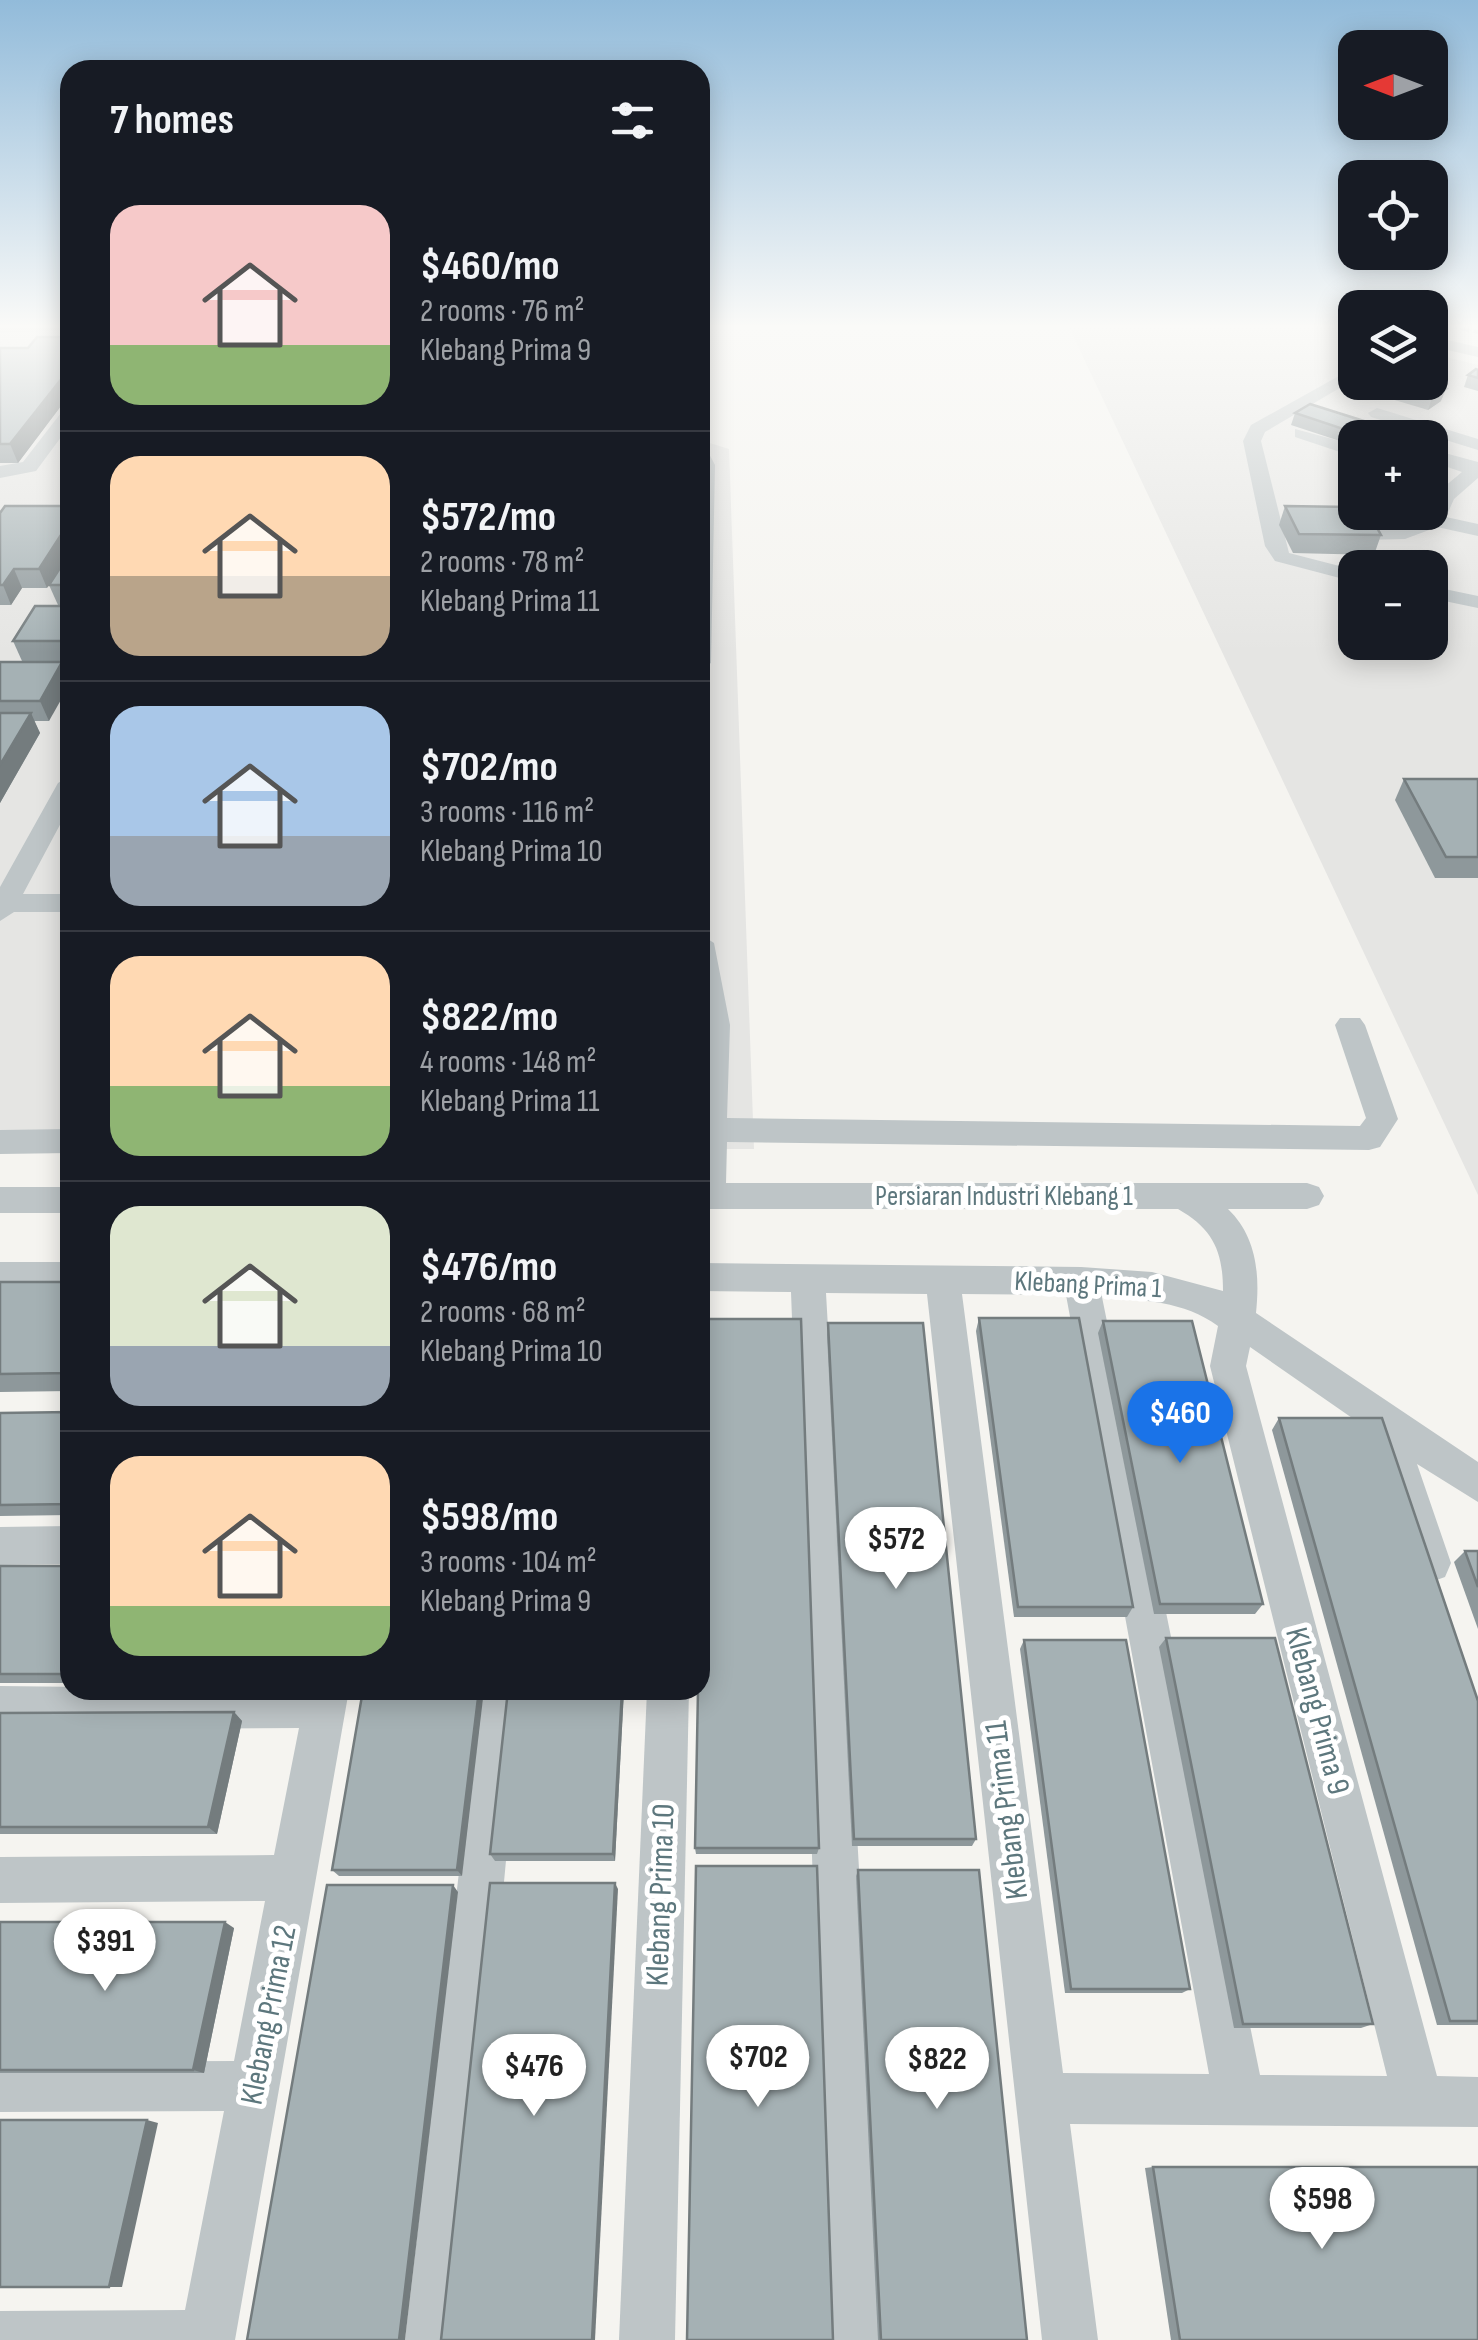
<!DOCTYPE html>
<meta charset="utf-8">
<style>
:root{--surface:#171b24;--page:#242831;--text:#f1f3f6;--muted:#9ea1a6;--line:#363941;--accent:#1a73e8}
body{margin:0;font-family:"Sofia Sans Condensed",sans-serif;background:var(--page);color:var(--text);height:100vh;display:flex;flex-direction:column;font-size:38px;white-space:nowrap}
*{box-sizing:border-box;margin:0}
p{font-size:32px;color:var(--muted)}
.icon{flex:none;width:55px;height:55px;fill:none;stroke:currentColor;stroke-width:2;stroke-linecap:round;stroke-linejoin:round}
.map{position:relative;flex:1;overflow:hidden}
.side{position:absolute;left:60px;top:60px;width:650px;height:1640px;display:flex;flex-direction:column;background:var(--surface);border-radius:30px;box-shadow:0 5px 25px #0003}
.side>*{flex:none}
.needle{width:65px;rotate:270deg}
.buttons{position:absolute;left:1338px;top:30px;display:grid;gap:20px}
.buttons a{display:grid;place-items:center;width:110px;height:110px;border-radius:20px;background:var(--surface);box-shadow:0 5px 25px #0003;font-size:50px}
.price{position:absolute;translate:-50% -85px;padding:0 22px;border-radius:35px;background:#fff;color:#222;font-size:32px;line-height:65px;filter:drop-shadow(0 2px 5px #0008)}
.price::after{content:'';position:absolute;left:50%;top:60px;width:30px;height:22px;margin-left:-15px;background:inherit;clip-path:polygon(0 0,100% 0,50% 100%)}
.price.current{background:var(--accent);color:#fff}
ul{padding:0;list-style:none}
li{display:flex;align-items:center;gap:30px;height:250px;padding:0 50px}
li+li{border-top:2px solid var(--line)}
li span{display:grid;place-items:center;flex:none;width:280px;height:200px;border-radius:30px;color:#555}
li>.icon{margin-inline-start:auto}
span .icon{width:120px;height:120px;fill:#fffc;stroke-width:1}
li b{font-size:42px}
h2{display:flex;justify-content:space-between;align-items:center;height:120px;padding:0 50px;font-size:42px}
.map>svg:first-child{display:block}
</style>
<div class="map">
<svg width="1478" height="2340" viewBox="0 0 1478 2340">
<rect width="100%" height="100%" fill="#f5f4f0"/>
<!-- built -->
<g fill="#e5e5e3" fill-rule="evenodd">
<path d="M0 325H70V1150L0 1151Z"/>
<path d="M1068 325H1321L1355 334V382H1430V353L1478 365V1195ZM1355 438H1430V512H1355ZM1355 568H1430V642H1355Z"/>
<path d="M700 440 729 449 754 1149H700Z"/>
</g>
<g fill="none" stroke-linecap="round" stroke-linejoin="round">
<!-- minor -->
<g fill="#bec5c7" fill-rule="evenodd">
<path d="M0 325H70V330L0 333Z"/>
<path d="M1430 336 1478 347V357L1430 346Z"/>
<path d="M1355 367V379L1265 432 1261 441 1289 553 1355 570V582L1275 561 1265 546 1243 441 1251 425Z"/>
<path d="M70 408V425L36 471 0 478V466L23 462 64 409Z"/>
<path d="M1377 408 1478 439V450L1371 417 1368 413Z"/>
<path d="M1295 429 1355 445V457L1295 437Z"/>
<path d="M700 448 707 450 715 465 711 663 700 670Z"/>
<path d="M1430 449 1478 462V478L1454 499 1446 517 1478 524V536L1437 527 1405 539 1361 540V532L1402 527 1427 517 1438 492 1462 472 1430 461Z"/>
<path d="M1430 586 1478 596V608L1430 598Z"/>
<path d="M70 776V806L23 894H70V912H14L0 921V887L58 783Z"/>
<path d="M700 934 714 943 730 1025 727 1118 1360 1126 1366 1118 1335 1025 1340 1018H1360L1365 1025 1398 1119 1380 1147 1369 1150 727 1142 726 1183H1307L1319 1187 1324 1196 1319 1205 1307 1209H1228C1257 1237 1260 1275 1256 1313L1478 1462V1502L1417 1464 1451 1563 1445 1577 1431 1582 1417 1577 1368 1429 1250 1347 1246 1366 1437 2076 1478 2077V2127L1070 2124 1098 2340H1042L927 1294 826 1293 886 2340H830L791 1292 700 1291V1263L1081 1267 1152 1272 1223 1291C1223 1251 1213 1229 1178 1209H700ZM962 1294 1066 1295 1209 2074 1063 2073ZM1102 1297C1143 1300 1184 1301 1218 1326L1210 1366 1387 2076 1260 2075Z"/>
<path d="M70 1129V1153L0 1154V1130Z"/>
<rect x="0" y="1187" width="70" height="26"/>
<rect x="0" y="1262" width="70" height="28"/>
<path d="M70 1526V1564L0 1565V1527Z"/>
<path d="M0 1686 349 1690 235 2340H0V2311L185 2310 224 2111 0 2112V2062L234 2061 265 1901 0 1903V1857L274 1855 299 1728 0 1730Z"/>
<path d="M480 1690H522L461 2340H405Z"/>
<path d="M647 1690H689L675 2340H619Z"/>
</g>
<!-- rail -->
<path stroke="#9ba6a9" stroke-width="4" stroke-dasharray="9 4" stroke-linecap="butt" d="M1448 325 1478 332"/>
</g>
<!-- wall -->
<g fill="#8e989b">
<path d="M70 337V394L18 463H0V348H28Z"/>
<path d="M1478 370V391L1464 387 1468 375Z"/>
<path d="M1360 382H1424L1441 401 1428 410 1358 389Z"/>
<path d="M1295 413 1386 428 1382 438H1355V446L1291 425Z"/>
<path d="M70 506 47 588H22L11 605H0V513Z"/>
<path d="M1285 506 1357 519 1381 535 1374 555 1293 553 1279 525Z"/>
<path d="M70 554V605H58L49 585Z"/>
<path d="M70 606V661H22L13 641Z"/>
<path d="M0 662H62L49 721H34L40 733 0 803Z"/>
<path d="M1404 779H1478V878H1435L1395 800Z"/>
<path d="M0 1282H70V1391L0 1392Z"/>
<path d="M979 1318 1133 1607 1127 1617H1014L976 1331Z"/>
<path d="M1103 1321 1263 1604 1255 1614H1154L1098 1333Z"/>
<path d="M828 1323 976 1839 972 1846H852L827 1335Z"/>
<path d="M70 1412V1515L0 1516V1413Z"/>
<path d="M1279 1418 1478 1701V2025H1437L1272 1430Z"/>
<path d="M1465 1551H1478V1629L1454 1562Z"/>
<rect x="0" y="1566" width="70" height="117"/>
<path d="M1166 1638 1373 2024 1361 2028H1234L1159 1647Z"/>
<path d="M1024 1640 1190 1989 1182 1993H1065L1020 1649Z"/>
<path d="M363 1690 462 1876H339L332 1870Z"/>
<path d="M508 1690H624L615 1861H495L490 1854Z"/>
<path d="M234 1712 242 1721 217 1834H0V1713Z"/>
<path d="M695 1848H819L817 1854H696Z"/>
<path d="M858 1870 1027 2340H878L856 1876Z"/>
<path d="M0 1922 234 1928 204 2073H0Z"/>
<path d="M1153 2167 1478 2340H1171L1145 2168Z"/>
</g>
<!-- shaded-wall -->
<g fill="#747c7e">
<path d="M70 368V394L18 463 10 444Z"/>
<path d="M1446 389 1441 401 1428 410 1432 398Z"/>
<path d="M1386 428 1382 438H1371Z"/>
<path d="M70 521V552L47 588 39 569Z"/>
<path d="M14 569 22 588 11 605 3 585Z"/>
<path d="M62 662 70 684 49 721 40 701Z"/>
<path d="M31 713 40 733 0 803V765Z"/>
<path d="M479 1690H484L462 1876 457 1870Z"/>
<path d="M622 1690H624L615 1861 613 1854Z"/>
<path d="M234 1712 242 1721 217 1834 208 1827Z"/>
<path d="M615 1883 618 1889 595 2340H592Z"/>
<path d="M453 1885 458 1892 405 2340H399Z"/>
<path d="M225 1922 234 1928 204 2073 193 2070Z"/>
<path d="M147 2120 158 2123 122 2287H109Z"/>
</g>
<!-- building -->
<g fill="#a5b1b4" stroke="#747c7e" stroke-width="2.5">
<path d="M37 337H70V368L10 444H0V348H28Z"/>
<path d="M1476 369 1478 370V378L1468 375Z"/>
<path d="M1381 382H1424L1446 389 1432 398Z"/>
<path d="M1310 404 1386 428 1370 438 1295 413Z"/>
<path d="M5 506H70V521L39 569H14L3 585H0V513Z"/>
<path d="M1285 506 1351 507 1357 519H1372L1381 535 1299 534Z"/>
<path d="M69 554 70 585H49Z"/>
<path d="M35 606H70V641H13Z"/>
<path d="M0 662H62L40 701H0Z"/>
<path d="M0 713H31L0 765Z"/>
<path d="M1404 779H1478V857H1446Z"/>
<path d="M0 1282H70V1373L0 1374Z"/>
<path d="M979 1318H1079L1133 1607H1018Z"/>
<path d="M705 1319H801L819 1848H695L698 1690H700V1575Z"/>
<path d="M1103 1321H1192L1263 1604H1160Z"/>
<path d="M828 1323H923L976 1839H854Z"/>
<path d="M70 1412V1504L0 1505V1413Z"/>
<path d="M1279 1418H1382L1478 1701V2021H1450Z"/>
<path d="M1465 1551H1478V1587Z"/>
<rect x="0" y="1566" width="70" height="108"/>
<path d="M1166 1638H1275L1373 2024H1243Z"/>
<path d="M1024 1640H1126L1190 1989H1071Z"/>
<path d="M363 1690H479L457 1870H332Z"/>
<path d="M508 1690H622L613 1854H490Z"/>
<path d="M234 1712 208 1827H0V1713Z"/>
<path d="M696 1866H817L833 2340H687Z"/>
<path d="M858 1870H979L1027 2340H881Z"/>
<path d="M490 1883H615L592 2340H441Z"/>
<path d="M327 1885H453L399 2340H247Z"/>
<path d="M0 1922H225L193 2070H0Z"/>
<path d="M0 2120H147L109 2287H0Z"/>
<path d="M1153 2167H1478V2340H1180Z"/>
</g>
<!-- sky -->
<linearGradient id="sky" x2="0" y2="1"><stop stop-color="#92bbda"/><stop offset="0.5" stop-color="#fafaf8"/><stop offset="1" stop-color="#fafaf8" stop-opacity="0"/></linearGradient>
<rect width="1478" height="653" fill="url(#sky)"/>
<g text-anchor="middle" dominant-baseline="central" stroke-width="10" stroke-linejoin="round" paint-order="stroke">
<!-- street labels -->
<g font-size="28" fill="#5d777d" stroke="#fff">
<text x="1004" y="1196">Persiaran Industri Klebang 1</text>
<text transform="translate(1088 1285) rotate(3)">Klebang Prima 1</text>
</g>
<!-- near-street labels -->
<g font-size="32" fill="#5d777d" stroke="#fff">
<text transform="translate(1317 1711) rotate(75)">Klebang Prima 9</text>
<text transform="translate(1007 1810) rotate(-97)">Klebang Prima 11</text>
<text transform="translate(661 1895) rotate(-88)">Klebang Prima 10</text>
<text transform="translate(269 2015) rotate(-79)">Klebang Prima 12</text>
</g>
</g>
</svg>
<div class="buttons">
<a><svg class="needle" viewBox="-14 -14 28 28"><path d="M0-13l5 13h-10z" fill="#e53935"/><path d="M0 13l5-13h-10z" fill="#9ea1a6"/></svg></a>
<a><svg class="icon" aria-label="locate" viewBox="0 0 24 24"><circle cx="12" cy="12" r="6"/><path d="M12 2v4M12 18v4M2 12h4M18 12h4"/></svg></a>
<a><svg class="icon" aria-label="layers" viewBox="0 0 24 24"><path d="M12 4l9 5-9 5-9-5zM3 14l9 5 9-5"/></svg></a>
<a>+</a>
<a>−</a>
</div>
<b class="price current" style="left:1180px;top:1466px">$460</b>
<b class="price" style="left:896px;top:1592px">$572</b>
<b class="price" style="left:105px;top:1994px">$391</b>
<b class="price" style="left:758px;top:2110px">$702</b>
<b class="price" style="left:937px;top:2112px">$822</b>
<b class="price" style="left:534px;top:2119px">$476</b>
<b class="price" style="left:1322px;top:2252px">$598</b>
<section class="side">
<h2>7 homes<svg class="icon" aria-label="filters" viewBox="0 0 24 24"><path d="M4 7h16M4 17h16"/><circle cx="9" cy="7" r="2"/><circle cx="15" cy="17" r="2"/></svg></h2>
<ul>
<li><span style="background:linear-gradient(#f6c9c9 70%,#8fb573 0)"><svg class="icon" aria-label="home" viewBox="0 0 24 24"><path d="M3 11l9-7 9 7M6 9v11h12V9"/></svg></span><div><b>$460/mo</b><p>2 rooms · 76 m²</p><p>Klebang Prima 9</p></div></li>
<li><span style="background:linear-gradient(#ffd9b3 60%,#b9a48a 0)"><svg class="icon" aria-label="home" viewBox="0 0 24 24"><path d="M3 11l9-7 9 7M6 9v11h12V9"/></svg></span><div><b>$572/mo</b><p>2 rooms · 78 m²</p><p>Klebang Prima 11</p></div></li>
<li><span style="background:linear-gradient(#a9c7e8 65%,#9aa5b1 0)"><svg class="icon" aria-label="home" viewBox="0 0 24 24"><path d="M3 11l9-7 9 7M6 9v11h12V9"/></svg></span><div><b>$702/mo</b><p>3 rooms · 116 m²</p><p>Klebang Prima 10</p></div></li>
<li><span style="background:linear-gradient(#ffd9b3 65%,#8fb573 0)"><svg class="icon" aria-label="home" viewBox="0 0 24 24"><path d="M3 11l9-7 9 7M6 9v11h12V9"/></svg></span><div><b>$822/mo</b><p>4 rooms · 148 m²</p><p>Klebang Prima 11</p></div></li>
<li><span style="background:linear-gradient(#dfe7d0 70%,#9aa5b1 0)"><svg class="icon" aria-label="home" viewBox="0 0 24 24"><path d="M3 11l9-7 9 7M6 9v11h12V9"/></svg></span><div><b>$476/mo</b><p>2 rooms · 68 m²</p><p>Klebang Prima 10</p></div></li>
<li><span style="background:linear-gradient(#ffd9b3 75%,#8fb573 0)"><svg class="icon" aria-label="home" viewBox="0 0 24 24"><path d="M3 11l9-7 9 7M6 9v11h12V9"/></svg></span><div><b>$598/mo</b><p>3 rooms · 104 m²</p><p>Klebang Prima 9</p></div></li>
</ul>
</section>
</div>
